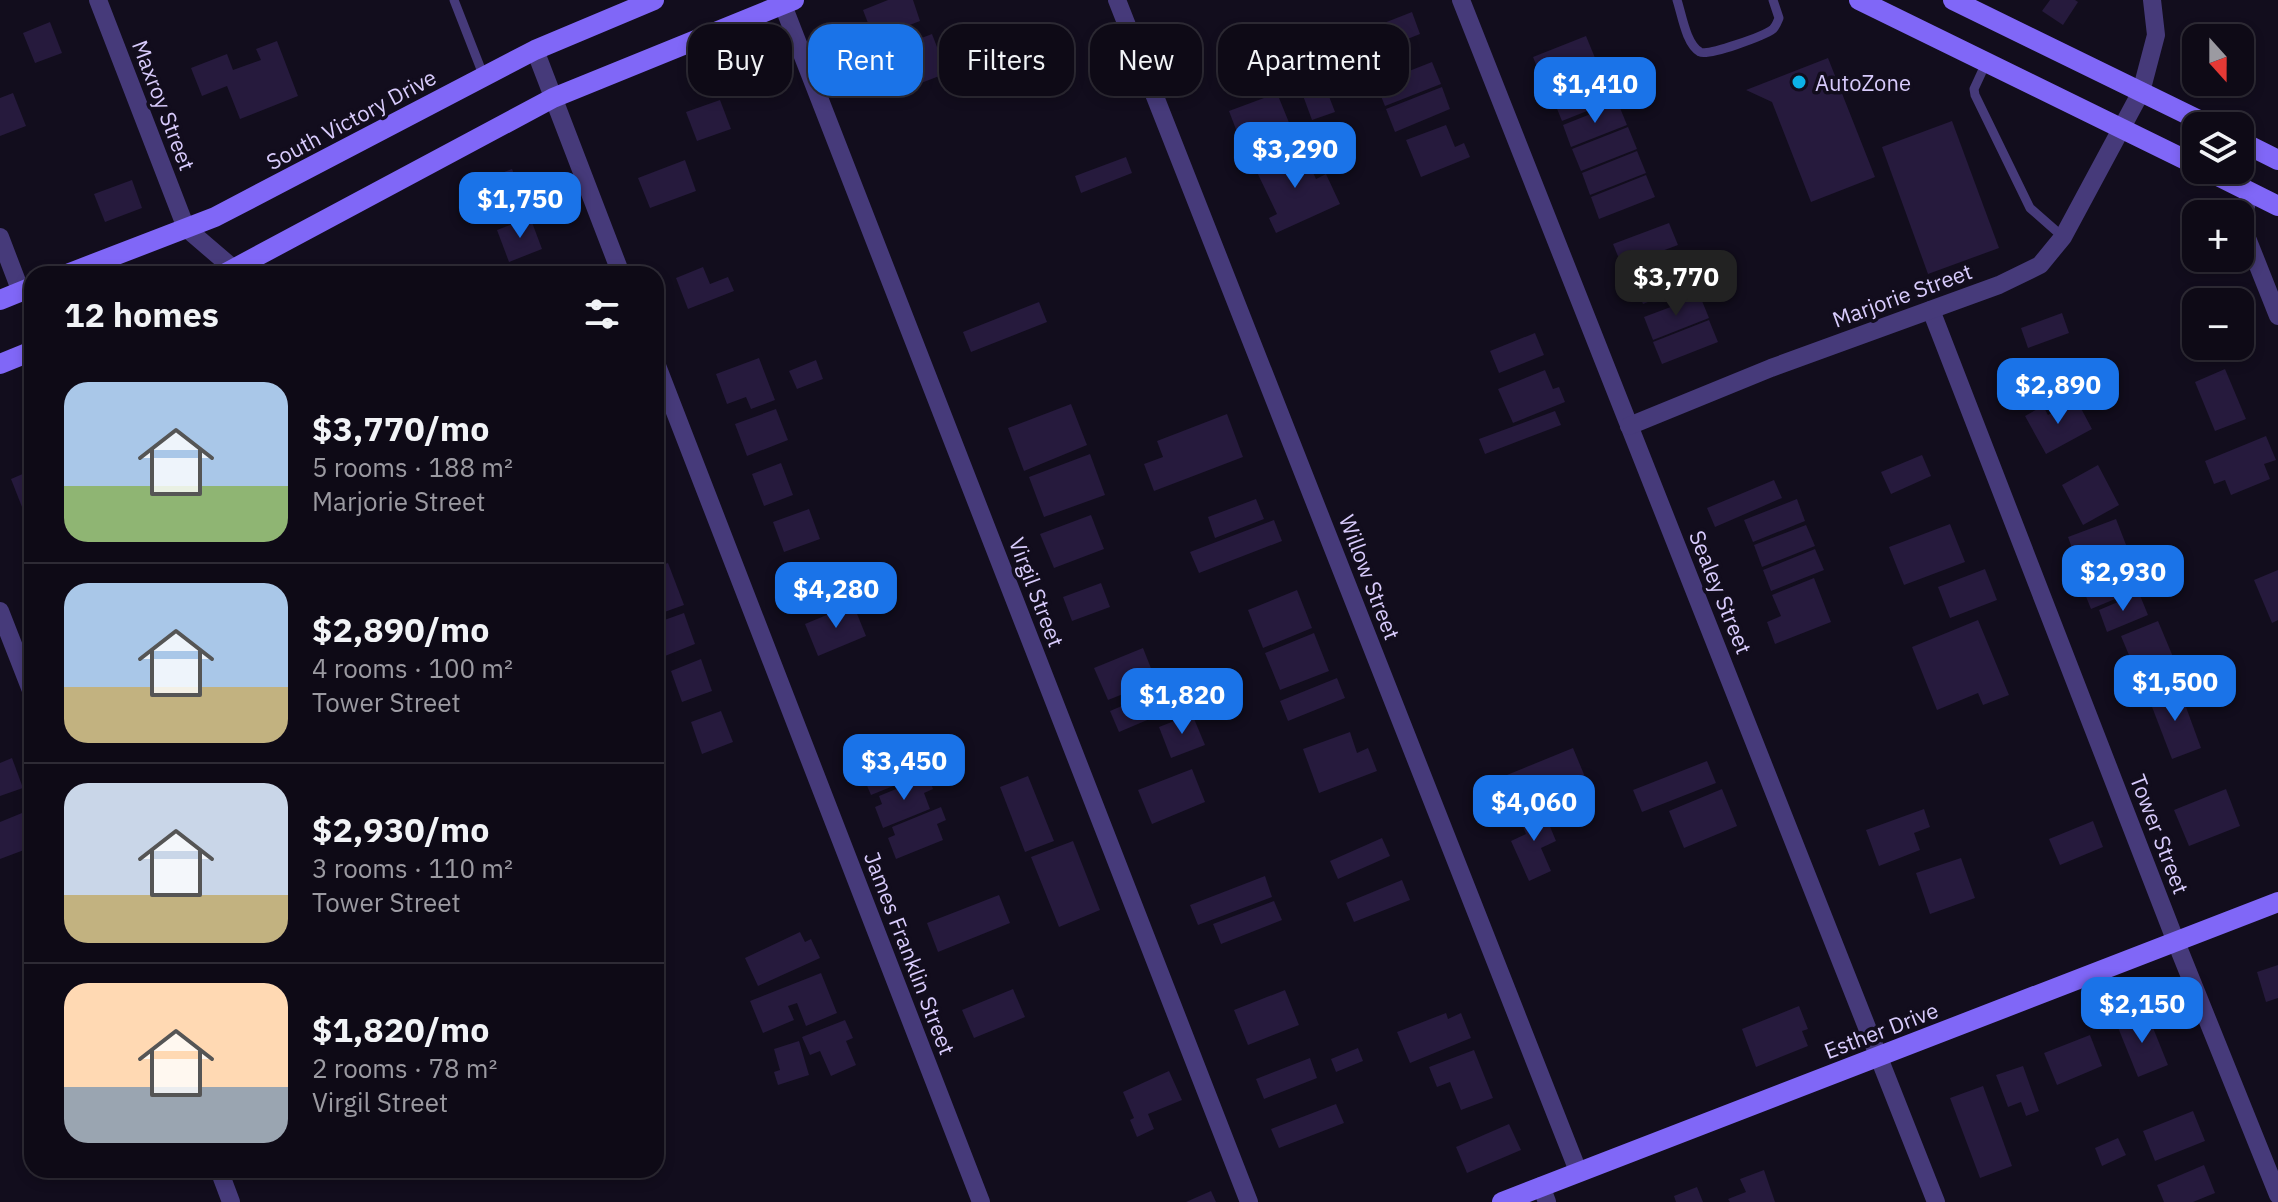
<!DOCTYPE html>
<meta charset="utf-8">
<style>
:root{--surface:#0e0a16;--page:#17131f;--text:#f1f3f6;--muted:#9b9aa1;--line:#2e2b35;--accent:#1a73e8}
body{margin:0;font-family:"IBM Plex Sans",sans-serif;background:var(--page);color:var(--text);height:100vh;display:flex;flex-direction:column;font-size:30px;white-space:nowrap}
*{box-sizing:border-box;margin:0}
p{font-size:26px;color:var(--muted)}
.icon{flex:none;width:44px;height:44px;fill:none;stroke:currentColor;stroke-width:2;stroke-linecap:round;stroke-linejoin:round}
.map{position:relative;flex:1;overflow:hidden}
.side{position:absolute;left:24px;top:266px;width:640px;height:912px;display:flex;flex-direction:column;background:var(--surface);border-radius:24px;box-shadow:0 4px 12px #0003,0 0 0 2px var(--line)}
.side>*{flex:none}
.top-card{position:absolute;left:688px;top:24px;width:760px;height:72px;display:flex;gap:16px}
.needle{width:52px;rotate:159deg}
.buttons{position:absolute;left:2182px;top:24px;display:grid;gap:16px}
.buttons a{display:grid;place-items:center;width:72px;height:72px;border-radius:16px;background:var(--surface);box-shadow:0 4px 12px #0003,0 0 0 2px var(--line);font-size:40px}
.price{position:absolute;translate:-50% -68px;padding:0 18px;border-radius:16px;background:var(--accent);color:#fff;font-size:26px;line-height:52px;filter:drop-shadow(0 2px 4px #0008)}
.price::after{content:'';position:absolute;left:50%;top:48px;width:24px;height:18px;margin-left:-12px;background:inherit;clip-path:polygon(0 0,100% 0,50% 100%)}
.price.active{background:#222;color:#fff}
ul{padding:0;list-style:none}
li{display:flex;align-items:center;gap:24px;height:200px;padding:0 40px}
li+li{border-top:2px solid var(--line)}
li span{display:grid;place-items:center;flex:none;width:224px;height:160px;border-radius:24px;color:#555}
li>.icon{margin-inline-start:auto}
span .icon{width:96px;height:96px;fill:#fffc;stroke-width:1}
li b{font-size:34px}
h2{display:flex;justify-content:space-between;align-items:center;height:96px;padding:0 40px;font-size:34px}
.tag{padding:0 28px;border-radius:24px;background:var(--surface);box-shadow:0 4px 12px #0003,0 0 0 2px var(--line);font-size:28px;line-height:72px}
.tag.active{background:var(--accent);color:#fff}
.map>svg:first-child{display:block}
</style>
<div class="map">
<svg width="2278" height="1202" viewBox="0 0 2278 1202">
<rect width="100%" height="100%" fill="#120d1d"/>
<!-- building -->
<g fill="#261a3d">
<path d="M888 0H913L920 21 874 39 863 10Z"/>
<path d="M2050 0H2075L2078 2 2063 25 2042 11Z"/>
<path d="M1412 12 1420 34 1365 56 1356 34Z"/>
<path d="M50 22 62 53 35 63 23 33Z"/>
<path d="M932 34 947 73 885 97 869 58Z"/>
<path d="M1586 36 1600 70 1553 89 1545 70 1539 72 1533 57Z"/>
<path d="M277 41 298 96 240 119 227 86 202 96 191 68 227 54 233 70 261 60 256 49Z"/>
<path d="M1828 58 1875 177 1811 202 1772 102 1746 90Z"/>
<path d="M1432 62 1441 84 1385 106 1376 84Z"/>
<path d="M1027 68 1060 69V90L1027 89Z"/>
<path d="M1320 73 1335 112 1312 120 1298 82Z"/>
<path d="M1609 77 1617 99 1562 121 1553 99Z"/>
<path d="M1442 87 1450 109 1395 132 1386 109Z"/>
<path d="M13 93 26 126 0 136V98Z"/>
<path d="M1277 93 1292 130 1243 148 1229 111Z"/>
<path d="M720 100 731 129 697 141 686 112Z"/>
<path d="M1618 103 1627 125 1571 147 1563 125Z"/>
<path d="M1952 121 1999 248 1928 274 1882 147Z"/>
<path d="M1446 125 1455 147 1464 143 1470 157 1421 177 1406 140Z"/>
<path d="M1628 127 1637 149 1581 171 1572 149Z"/>
<path d="M1301 147 1316 179 1326 174 1340 204 1276 233 1269 218 1277 214 1255 168Z"/>
<path d="M1637 151 1646 173 1590 195 1582 173Z"/>
<path d="M1126 157 1132 173 1081 193 1075 176Z"/>
<path d="M685 160 696 191 650 208 638 178Z"/>
<path d="M512 169 528 209 496 221 481 181Z"/>
<path d="M1646 175 1655 197 1599 219 1591 197Z"/>
<path d="M132 180 142 208 105 222 94 194Z"/>
<path d="M530 217 542 249 509 262 497 230Z"/>
<path d="M1669 223 1678 245 1622 266 1613 244Z"/>
<path d="M1675 251 1689 285 1643 304 1635 285 1629 288 1623 273Z"/>
<path d="M703 267 710 284 728 277 734 291 688 309 676 278Z"/>
<path d="M1700 296 1709 318 1653 340 1644 317Z"/>
<path d="M1039 302 1047 322 971 352 963 332Z"/>
<path d="M2062 313 2069 333 2028 348 2021 328Z"/>
<path d="M1709 320 1718 342 1662 364 1653 342Z"/>
<path d="M1535 333 1544 355 1499 373 1490 351Z"/>
<path d="M759 358 775 400 751 409 746 397 727 404 716 374Z"/>
<path d="M816 360 823 379 797 389 789 371Z"/>
<path d="M2225 369 2246 419 2215 431 2195 382Z"/>
<path d="M1545 370 1553 389 1559 387 1565 402 1513 423 1498 389Z"/>
<path d="M2076 399 2092 429 2046 454 2025 416 2043 406 2048 415Z"/>
<path d="M1071 404 1087 445 1024 471 1008 428Z"/>
<path d="M776 409 788 440 747 456 735 424Z"/>
<path d="M1555 411 1561 425 1485 454 1479 439Z"/>
<path d="M1227 414 1243 457 1154 491 1144 464 1163 457 1157 441Z"/>
<path d="M2266 436 2276 460 2264 464 2270 479 2231 495 2225 480 2214 484 2205 461Z"/>
<path d="M1090 454 1105 495 1044 517 1029 477Z"/>
<path d="M1922 455 1931 476 1891 494 1881 472Z"/>
<path d="M781 463 793 495 764 506 752 474Z"/>
<path d="M2098 465 2119 505 2083 525 2062 485Z"/>
<path d="M32 470V503L22 507 11 479Z"/>
<path d="M1774 480 1782 498 1715 527 1707 508Z"/>
<path d="M1256 499 1264 519 1215 538 1208 517Z"/>
<path d="M1797 499 1805 521 1753 542 1744 520Z"/>
<path d="M809 509 820 539 784 552 773 522Z"/>
<path d="M1091 515 1104 549 1054 568 1040 534Z"/>
<path d="M2116 519 2130 555 2090 571 2081 549 2073 551 2068 537Z"/>
<path d="M1274 520 1282 541 1199 573 1190 552Z"/>
<path d="M1950 524 1965 562 1904 585 1889 547Z"/>
<path d="M1806 525 1815 546 1762 567 1754 545Z"/>
<path d="M1815 549 1824 570 1771 591 1763 570Z"/>
<path d="M668 563 684 605 656 615V567Z"/>
<path d="M819 563 830 591 798 604 788 575Z"/>
<path d="M2136 568 2144 587 2091 609 2083 589Z"/>
<path d="M1985 569 1997 600 1950 618 1938 587Z"/>
<path d="M2278 570V620L2272 623 2254 580Z"/>
<path d="M1814 578 1831 622 1775 644 1767 622 1781 616 1772 595Z"/>
<path d="M1101 583 1110 607 1072 621 1063 597Z"/>
<path d="M1297 590 1312 628 1263 648 1248 610Z"/>
<path d="M2139 593 2148 615 2107 632 2099 610Z"/>
<path d="M853 604 866 636 818 656 805 624Z"/>
<path d="M684 613 695 644 665 656 656 631V623Z"/>
<path d="M1978 620 2009 695 1983 705 1978 693 1937 710 1912 647Z"/>
<path d="M2158 621 2181 676 2144 691 2121 636Z"/>
<path d="M1314 633 1329 671 1280 690 1265 653Z"/>
<path d="M1143 648 1156 681 1108 700 1094 668Z"/>
<path d="M701 659 712 691 682 702 671 671Z"/>
<path d="M1337 678 1345 698 1288 721 1280 701Z"/>
<path d="M2179 688 2201 748 2172 759 2149 699Z"/>
<path d="M1150 694 1159 715 1119 732 1110 711Z"/>
<path d="M721 711 733 742 702 754 691 722Z"/>
<path d="M1192 714 1205 745 1171 758 1159 727Z"/>
<path d="M1350 732 1357 753 1368 748 1377 771 1319 793 1303 749Z"/>
<path d="M916 743 921 756 911 760 918 776 871 795 862 774 869 771 866 763Z"/>
<path d="M1573 748 1588 784 1517 813 1502 777Z"/>
<path d="M12 758 23 788 0 796V763Z"/>
<path d="M1707 761 1716 783 1642 812 1633 790Z"/>
<path d="M1192 769 1205 802 1152 824 1138 790Z"/>
<path d="M928 776 933 789 924 793 930 809 883 828 875 807 882 804 879 796Z"/>
<path d="M1028 776 1054 841 1025 852 1000 787Z"/>
<path d="M1722 789 1737 826 1684 848 1669 811Z"/>
<path d="M2226 789 2240 826 2189 846 2174 810Z"/>
<path d="M1541 805 1556 841 1541 848 1551 871 1529 881 1511 841 1526 834 1518 815Z"/>
<path d="M941 807 946 820 937 824 943 840 896 859 888 838 895 835 892 827Z"/>
<path d="M1924 809 1930 827 1914 833 1920 850 1879 866 1866 830Z"/>
<path d="M27 811 32 824V847L0 859V822Z"/>
<path d="M2093 821 2103 847 2060 865 2049 839Z"/>
<path d="M1382 838 1390 856 1338 879 1330 861Z"/>
<path d="M1073 841 1100 910 1059 927 1031 857Z"/>
<path d="M1961 858 1975 898 1930 914 1916 873Z"/>
<path d="M1265 876 1272 897 1198 925 1190 905Z"/>
<path d="M1402 880 1410 900 1354 922 1346 903Z"/>
<path d="M999 895 1010 923 938 952 927 923Z"/>
<path d="M1274 901 1282 920 1221 944 1213 924Z"/>
<path d="M800 932 805 942 811 939 820 958 758 986 745 958Z"/>
<path d="M2278 965V998L2266 1002 2257 972Z"/>
<path d="M821 973 837 1013 806 1026 797 1003 788 1006 794 1020 763 1033 750 1001Z"/>
<path d="M1013 989 1025 1017 974 1038 962 1010Z"/>
<path d="M1285 990 1299 1025 1248 1045 1234 1010Z"/>
<path d="M1799 1006 1808 1029 1802 1031 1808 1046 1756 1067 1742 1029Z"/>
<path d="M1446 1013 1448 1019 1461 1013 1471 1038 1410 1063 1397 1032Z"/>
<path d="M2147 1013 2168 1065 2138 1077 2117 1025Z"/>
<path d="M845 1020 853 1038 846 1041 856 1065 831 1076 820 1051 810 1055 802 1037Z"/>
<path d="M2090 1035 2102 1066 2057 1085 2044 1053Z"/>
<path d="M799 1041 809 1075 778 1085 774 1072 780 1070 774 1049Z"/>
<path d="M1358 1048 1363 1061 1336 1072 1331 1059Z"/>
<path d="M1474 1050 1493 1098 1461 1110 1450 1082 1437 1087 1429 1067Z"/>
<path d="M1310 1058 1317 1078 1264 1099 1256 1079Z"/>
<path d="M2023 1066 2039 1111 2026 1116 2021 1102 2008 1107 1996 1075Z"/>
<path d="M1169 1071 1182 1100 1148 1114 1154 1129 1137 1137 1130 1120 1134 1118 1123 1092Z"/>
<path d="M1983 1086 2012 1166 1980 1178 1950 1098Z"/>
<path d="M1336 1104 1344 1123 1279 1148 1271 1129Z"/>
<path d="M2193 1111 2205 1141 2155 1161 2143 1131Z"/>
<path d="M1509 1124 1521 1150 1467 1173 1456 1147Z"/>
<path d="M2118 1138 2126 1155 2102 1166 2095 1148Z"/>
<path d="M2204 1165 2215 1193 2193 1202H2164L2157 1185Z"/>
<path d="M1764 1170 1775 1202H1730L1728 1199 1746 1192 1740 1179Z"/>
<path d="M1697 1187 1703 1202H1676L1674 1196Z"/>
<path d="M1211 1191 1216 1202H1186Z"/>
</g>
<g fill="none" stroke-linecap="round" stroke-linejoin="round">
<!-- lane -->
<g stroke="#463a7a" stroke-width="9">
<path d="M454 0 484 77"/>
<path d="M1677 0C1682 15 1686 44 1700 52 1709 56 1764 36 1773 29 1776 26 1777 23 1779 18L1773 0"/>
<path d="M1986 63 1974 89 1975 95 2030 208 2063 237"/>
</g>
<!-- street -->
<g stroke="#463a7a" stroke-width="18">
<path d="M98 0 186 228 235 270 237 274"/>
<path d="M781 0 1249 1202"/>
<path d="M1117 0 1578 1171"/>
<path d="M1461 0 1936 1202"/>
<path d="M535 50 621 274"/>
<path d="M2250 192 2241 223 2278 316"/>
<path d="M0 237 21 292"/>
<path d="M1931 310 2176 942 2278 1195"/>
<path d="M656 363 981 1202"/>
<path d="M1629 426 1771 368 1999 285 2040 265 2063 237 2141 92 2156 35 2152 0"/>
<path d="M0 611 32 693"/>
<path d="M219 1170 231 1202"/>
<path d="M1541 1186 1547 1202"/>
</g>
<!-- secondary -->
<g stroke="#8067f7" stroke-width="20">
<path d="M1859 0 2196 165"/>
<path d="M1953 0 2211 126"/>
<path d="M2240 141 2278 160"/>
<path d="M2206 170 2278 206"/>
<path d="M67 274 215 217 535 50 654 0"/>
<path d="M224 274 553 98 794 0"/>
<path d="M0 300 32 287"/>
<path d="M0 364 32 351"/>
<path d="M1502 1202 2278 902"/>
</g>
</g>
<!-- markers -->
<circle fill="#0cb2e8" stroke="#120d1d" stroke-width="3" cx="1799" cy="82" r="8"/>
<g text-anchor="middle" dominant-baseline="central" stroke-width="7" stroke-linejoin="round" paint-order="stroke">
<!-- poi labels -->
<g font-size="22" fill="#d8cbfc" stroke="#120d1d" text-anchor="start">
<text x="1815" y="82">AutoZone</text>
</g>
<!-- street labels -->
<g font-size="22" fill="#d8cbfc" stroke="#120d1d">
<text transform="translate(164 105) rotate(69)">Maxroy Street</text>
<text transform="translate(351 119) rotate(-28)">South Victory Drive</text>
<text transform="translate(1902 295) rotate(-20)">Marjorie Street</text>
<text transform="translate(1370 577) rotate(69)">Willow Street</text>
<text transform="translate(1037 592) rotate(69)">Virgil Street</text>
<text transform="translate(1721 592) rotate(68)">Sealey Street</text>
<text transform="translate(2160 834) rotate(69)">Tower Street</text>
<text transform="translate(910 953) rotate(69)">James Franklin Street</text>
<text transform="translate(1881 1030) rotate(-21)">Esther Drive</text>
</g>
</g>
</svg>
<div class="buttons">
<a><svg class="needle" viewBox="-14 -14 28 28"><path d="M0-13l5 13h-10z" fill="#e53935"/><path d="M0 13l5-13h-10z" fill="#9b9aa1"/></svg></a>
<a><svg class="icon" aria-label="layers" viewBox="0 0 24 24"><path d="M12 4l9 5-9 5-9-5zM3 14l9 5 9-5"/></svg></a>
<a>+</a>
<a>−</a>
</div>
<b class="price" style="left:1595px;top:125px">$1,410</b>
<b class="price" style="left:1295px;top:190px">$3,290</b>
<b class="price" style="left:520px;top:240px">$1,750</b>
<b class="price active" style="left:1676px;top:318px">$3,770</b>
<b class="price" style="left:2058px;top:426px">$2,890</b>
<b class="price" style="left:2123px;top:613px">$2,930</b>
<b class="price" style="left:836px;top:630px">$4,280</b>
<b class="price" style="left:2175px;top:723px">$1,500</b>
<b class="price" style="left:1182px;top:736px">$1,820</b>
<b class="price" style="left:904px;top:802px">$3,450</b>
<b class="price" style="left:1534px;top:843px">$4,060</b>
<b class="price" style="left:2142px;top:1045px">$2,150</b>
<div class="top-card">
<a class="tag">Buy</a>
<a class="tag active">Rent</a>
<a class="tag">Filters</a>
<a class="tag">New</a>
<a class="tag">Apartment</a>
</div>
<section class="side">
<h2>12 homes<svg class="icon" aria-label="filters" viewBox="0 0 24 24"><path d="M4 7h16M4 17h16"/><circle cx="9" cy="7" r="2"/><circle cx="15" cy="17" r="2"/></svg></h2>
<ul>
<li><span style="background:linear-gradient(#a9c7e8 65%,#8fb573 0)"><svg class="icon" aria-label="home" viewBox="0 0 24 24"><path d="M3 11l9-7 9 7M6 9v11h12V9"/></svg></span><div><b>$3,770/mo</b><p>5 rooms · 188 m²</p><p>Marjorie Street</p></div></li>
<li><span style="background:linear-gradient(#a9c7e8 65%,#c2b280 0)"><svg class="icon" aria-label="home" viewBox="0 0 24 24"><path d="M3 11l9-7 9 7M6 9v11h12V9"/></svg></span><div><b>$2,890/mo</b><p>4 rooms · 100 m²</p><p>Tower Street</p></div></li>
<li><span style="background:linear-gradient(#c9d6e8 70%,#c2b280 0)"><svg class="icon" aria-label="home" viewBox="0 0 24 24"><path d="M3 11l9-7 9 7M6 9v11h12V9"/></svg></span><div><b>$2,930/mo</b><p>3 rooms · 110 m²</p><p>Tower Street</p></div></li>
<li><span style="background:linear-gradient(#ffd9b3 65%,#9aa5b1 0)"><svg class="icon" aria-label="home" viewBox="0 0 24 24"><path d="M3 11l9-7 9 7M6 9v11h12V9"/></svg></span><div><b>$1,820/mo</b><p>2 rooms · 78 m²</p><p>Virgil Street</p></div></li>
</ul>
</section>
</div>
